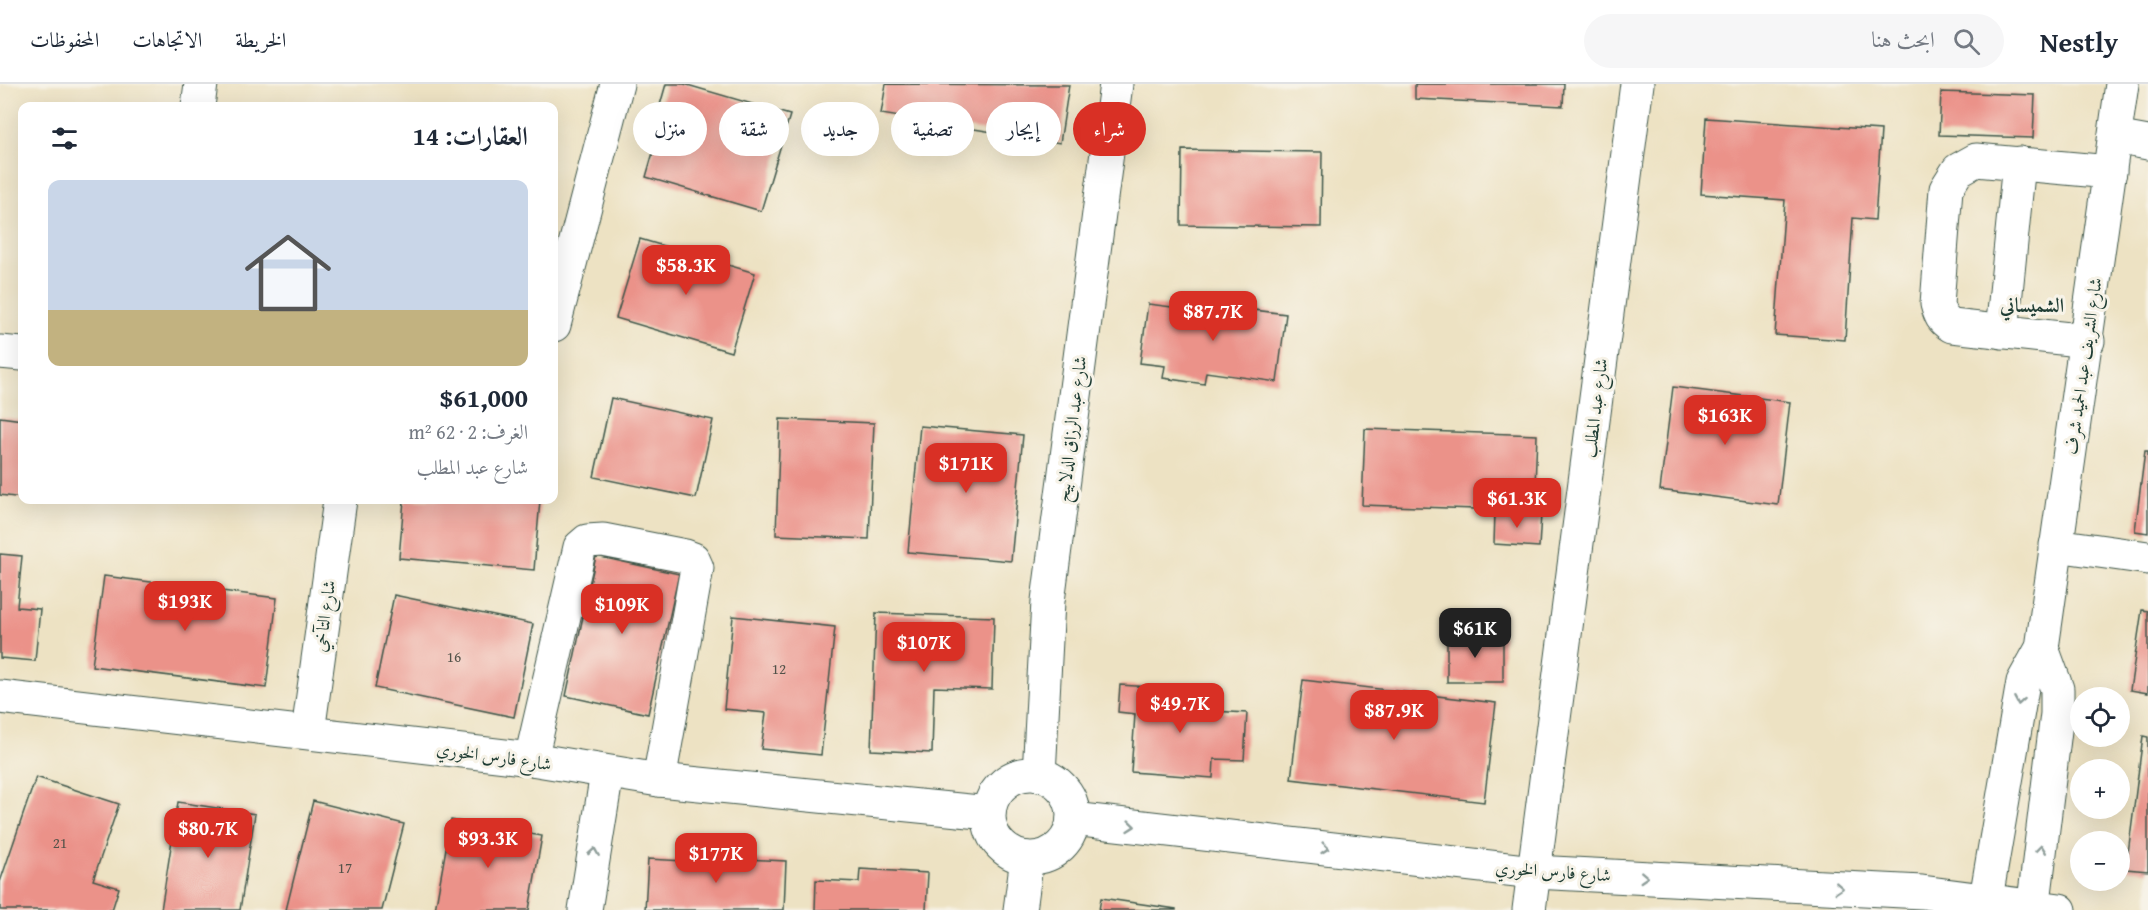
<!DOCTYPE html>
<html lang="ar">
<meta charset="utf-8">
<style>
:root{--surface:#fff;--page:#f6f6f7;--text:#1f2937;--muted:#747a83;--line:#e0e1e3;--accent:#d93025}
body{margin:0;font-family:"Gentium Book Plus",Amiri,serif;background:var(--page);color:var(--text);direction:rtl;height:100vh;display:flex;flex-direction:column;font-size:22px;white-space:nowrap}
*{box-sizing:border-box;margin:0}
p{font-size:20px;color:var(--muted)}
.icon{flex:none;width:33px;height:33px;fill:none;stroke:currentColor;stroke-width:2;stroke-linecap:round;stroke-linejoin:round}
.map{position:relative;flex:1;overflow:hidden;direction:ltr}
.details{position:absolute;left:18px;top:18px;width:540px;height:402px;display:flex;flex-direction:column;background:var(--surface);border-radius:12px;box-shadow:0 6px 24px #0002;direction:rtl}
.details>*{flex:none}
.top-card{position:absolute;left:576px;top:18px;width:570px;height:54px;direction:rtl;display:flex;gap:12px}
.tools{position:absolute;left:2070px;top:603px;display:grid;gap:12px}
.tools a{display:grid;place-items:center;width:60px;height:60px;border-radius:50%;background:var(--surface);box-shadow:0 6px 24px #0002;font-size:30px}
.price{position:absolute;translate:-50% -51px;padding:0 14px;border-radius:12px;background:var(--accent);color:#fff;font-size:20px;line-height:39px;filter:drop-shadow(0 2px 3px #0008)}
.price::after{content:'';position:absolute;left:50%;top:36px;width:18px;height:14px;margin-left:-9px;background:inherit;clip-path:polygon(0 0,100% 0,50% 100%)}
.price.active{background:#222;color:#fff}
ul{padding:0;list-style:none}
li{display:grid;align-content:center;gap:12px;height:318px;padding:0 30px}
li+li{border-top:2px solid var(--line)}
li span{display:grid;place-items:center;height:186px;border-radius:12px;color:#555}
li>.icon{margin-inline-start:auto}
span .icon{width:108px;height:108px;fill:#fffc;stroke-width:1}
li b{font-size:26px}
h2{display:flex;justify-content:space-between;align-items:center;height:72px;padding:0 30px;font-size:26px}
.chip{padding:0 21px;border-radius:27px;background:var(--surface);box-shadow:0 6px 24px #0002;font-size:21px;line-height:54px}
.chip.active{background:var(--accent);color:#fff}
header{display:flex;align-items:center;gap:36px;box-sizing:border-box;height:84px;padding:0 30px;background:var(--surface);border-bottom:2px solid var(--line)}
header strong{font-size:28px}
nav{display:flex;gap:33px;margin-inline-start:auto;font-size:21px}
.search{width:420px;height:54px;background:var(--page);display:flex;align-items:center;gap:15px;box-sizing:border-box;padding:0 21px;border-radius:33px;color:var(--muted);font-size:22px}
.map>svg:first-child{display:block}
</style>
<header>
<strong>Nestly</strong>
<div class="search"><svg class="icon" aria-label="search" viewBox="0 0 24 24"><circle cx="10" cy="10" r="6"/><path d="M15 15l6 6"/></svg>ابحث هنا</div>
<nav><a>الخريطة</a><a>الاتجاهات</a><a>المحفوظات</a></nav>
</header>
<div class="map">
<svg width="2148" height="826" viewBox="0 0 2148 826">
<rect width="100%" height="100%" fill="#f7f3e8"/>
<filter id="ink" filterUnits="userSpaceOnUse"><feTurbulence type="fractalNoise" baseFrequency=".0167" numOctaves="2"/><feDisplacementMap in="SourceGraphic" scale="12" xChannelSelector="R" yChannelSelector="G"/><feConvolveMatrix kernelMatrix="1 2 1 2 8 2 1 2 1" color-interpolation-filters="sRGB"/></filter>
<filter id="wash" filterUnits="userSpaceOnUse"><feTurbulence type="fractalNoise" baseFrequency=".008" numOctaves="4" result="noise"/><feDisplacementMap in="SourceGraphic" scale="24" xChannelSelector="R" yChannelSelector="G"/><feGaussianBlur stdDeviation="1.35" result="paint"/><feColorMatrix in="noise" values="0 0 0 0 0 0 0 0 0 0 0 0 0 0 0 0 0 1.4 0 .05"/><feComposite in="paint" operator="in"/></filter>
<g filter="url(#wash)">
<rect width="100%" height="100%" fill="#ede2c3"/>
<g id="blocks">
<!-- building -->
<g fill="#eb9289">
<path d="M666 0H684L790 31 761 127 646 93 666 23 660 21Z"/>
<path d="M886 0 1069 1 1060 59 881 30Z"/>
<path d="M1415 0H1564L1563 22 1415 15Z"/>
<path d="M1941 8 2035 11 2033 54 1939 51Z"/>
<path d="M1706 34 1881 46 1875 136 1853 134 1845 256 1775 251 1785 116 1701 110Z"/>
<path d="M1182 66 1322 68 1321 143 1181 141Z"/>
<path d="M640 155 755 189 731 268 616 234Z"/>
<path d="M1148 220 1204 227 1206 220 1286 230 1277 298 1206 288 1204 300 1163 294 1165 282 1140 279Z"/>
<path d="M1673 303 1790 318 1778 421 1660 406Z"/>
<path d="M611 314 713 336 696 414 594 393Z"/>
<path d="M0 333 22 336V414L0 411Z"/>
<path d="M780 335 874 339 869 455 776 451Z"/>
<path d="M920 342 1023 351 1011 477 908 468Z"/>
<path d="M1365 345 1537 351 1534 427 1362 421Z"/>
<path d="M2145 367H2148V449L2135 447Z"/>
<path d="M404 416H540L534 486 399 474Z"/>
<path d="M1495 428 1541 430 1539 463 1494 460Z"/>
<path d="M0 470 22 472 17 523 40 525 35 577 0 574Z"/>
<path d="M596 472 679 490 648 630 566 612Z"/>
<path d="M104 492 277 514 266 604 92 582Z"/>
<path d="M394 511 533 540 514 633 375 604Z"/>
<path d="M2142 526 2148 527V609L2130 606Z"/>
<path d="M876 529 994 533 992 605 934 603 932 669 871 666Z"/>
<path d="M733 532 835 543 821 671 761 665 766 629 724 625Z"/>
<rect x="1447" y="552" width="56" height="46"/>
<path d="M1303 596 1496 619 1484 718 1291 695Z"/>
<path d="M1120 601 1181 605 1179 625 1247 629 1244 676 1214 675 1213 694 1131 688 1135 630 1118 628Z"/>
<path d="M2143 652 2148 653V787L2126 785Z"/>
<path d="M36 693 119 720 93 796 119 804 112 826H0V798Z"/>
<path d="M313 717 404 740 382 826H286Z"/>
<path d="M178 718 255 730 240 826H161Z"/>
<path d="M451 736 542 752 529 826H435Z"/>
<path d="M704 760 723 761 722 774 786 777 784 826H645L648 775 703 778Z"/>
<path d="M860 785 928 789 926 826H815L816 796 859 798Z"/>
<path d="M1101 814 1176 825V826H1099Z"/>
</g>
</g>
</g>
<g filter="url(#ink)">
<use href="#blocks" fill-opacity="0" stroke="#3e5649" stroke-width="1.5"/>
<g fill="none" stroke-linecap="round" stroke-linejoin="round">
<!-- minor casing -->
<g stroke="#3e5649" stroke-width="35">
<g id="minor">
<path d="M198 22 201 0"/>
<path d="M2115 53 2148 59"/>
<path d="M554 241 617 0"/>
<path d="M2002 248 2019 79"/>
<path d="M2088 257 1952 242C1942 236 1940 231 1937 220L1946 105 1958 86 1976 76 2110 88"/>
<path d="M0 268 22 270"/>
<path d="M2056 461 2148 474"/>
<path d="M0 613 531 675 659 696 989 729"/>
<path d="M308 648 340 416"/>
<path d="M531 675 580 463 587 457 603 456 685 472 693 475 697 484 659 696"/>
<circle cx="1031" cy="732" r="42"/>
<path d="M1039 691 1048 517 1116 0"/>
<path d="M1073 735 1534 788 1922 808 2060 826"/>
<path d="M585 826 607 689"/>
<path d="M1020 826 1027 774"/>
<path d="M1529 826 1637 0"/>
<path d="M1984 826 2023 598 2042 564 2122 0"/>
<path d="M2033 826 2057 630V605L2042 564"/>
</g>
</g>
<!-- minor -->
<use href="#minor" stroke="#fff" stroke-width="33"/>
</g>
<!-- one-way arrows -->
<defs><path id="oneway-chevron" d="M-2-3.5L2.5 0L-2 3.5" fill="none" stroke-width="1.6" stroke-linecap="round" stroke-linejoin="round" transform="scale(1.5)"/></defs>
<g stroke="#8f9e9a">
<use href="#oneway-chevron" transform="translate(2019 617) rotate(100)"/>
<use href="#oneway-chevron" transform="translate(1131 742) rotate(6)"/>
<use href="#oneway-chevron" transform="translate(1325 764) rotate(6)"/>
<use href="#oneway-chevron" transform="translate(2041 765) rotate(-83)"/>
<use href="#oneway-chevron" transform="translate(594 768) rotate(-81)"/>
<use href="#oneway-chevron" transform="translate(1644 793) rotate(3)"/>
<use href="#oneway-chevron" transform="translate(1839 804) rotate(3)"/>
</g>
</g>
<g text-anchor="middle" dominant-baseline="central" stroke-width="6" stroke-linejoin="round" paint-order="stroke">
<!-- number labels -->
<g font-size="15" fill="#525249">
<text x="454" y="572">16</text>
<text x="779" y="584">12</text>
<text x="60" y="758">21</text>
<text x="345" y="783">17</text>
</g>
<!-- street labels -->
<g font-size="18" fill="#1f3d34" stroke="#f7f3e8">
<text transform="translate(2083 282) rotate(-82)">شارع الشريف عبد الحميد شرف</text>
<text transform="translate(1595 324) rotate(-83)">شارع عبد المطلب</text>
<text transform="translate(1071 345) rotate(-83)">شارع عبد الرزاق الدلابيح</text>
<text transform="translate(324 532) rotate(-82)">شارع التآخي</text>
<text transform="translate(494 672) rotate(8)">شارع فارس الخوري</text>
<text transform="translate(1553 787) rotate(4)">شارع فارس الخوري</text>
</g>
<!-- neighbourhood labels -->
<g font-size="20" font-weight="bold" fill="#1f3d34" stroke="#f7f3e8">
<text x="2032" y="220">الشميساني</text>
</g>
</g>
</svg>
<div class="tools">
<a><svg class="icon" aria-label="locate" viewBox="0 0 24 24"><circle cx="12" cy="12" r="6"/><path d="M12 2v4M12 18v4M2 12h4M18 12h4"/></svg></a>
<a>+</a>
<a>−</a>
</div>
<b class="price" style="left:686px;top:212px">$58.3K</b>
<b class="price" style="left:1213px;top:258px">$87.7K</b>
<b class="price" style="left:1725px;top:362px">$163K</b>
<b class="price" style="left:966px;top:410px">$171K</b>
<b class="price" style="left:1517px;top:445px">$61.3K</b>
<b class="price" style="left:185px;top:548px">$193K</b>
<b class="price" style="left:622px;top:551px">$109K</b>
<b class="price active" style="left:1475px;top:575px">$61K</b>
<b class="price" style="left:924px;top:589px">$107K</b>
<b class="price" style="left:1180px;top:650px">$49.7K</b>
<b class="price" style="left:1394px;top:657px">$87.9K</b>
<b class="price" style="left:208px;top:775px">$80.7K</b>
<b class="price" style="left:488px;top:785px">$93.3K</b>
<b class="price" style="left:716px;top:800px">$177K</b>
<div class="top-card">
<a class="chip active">شراء</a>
<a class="chip">إيجار</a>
<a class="chip">تصفية</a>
<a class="chip">جديد</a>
<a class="chip">شقة</a>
<a class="chip">منزل</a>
</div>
<section class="details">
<h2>العقارات: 14<svg class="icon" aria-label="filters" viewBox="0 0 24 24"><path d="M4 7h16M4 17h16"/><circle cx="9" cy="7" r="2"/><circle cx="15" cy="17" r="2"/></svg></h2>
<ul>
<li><span style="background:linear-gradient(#c9d6e8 70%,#c2b280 0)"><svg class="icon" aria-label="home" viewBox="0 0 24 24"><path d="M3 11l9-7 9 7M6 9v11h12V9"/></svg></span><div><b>$61,000</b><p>الغرف: 2 · 62 m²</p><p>شارع عبد المطلب</p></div></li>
</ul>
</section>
</div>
